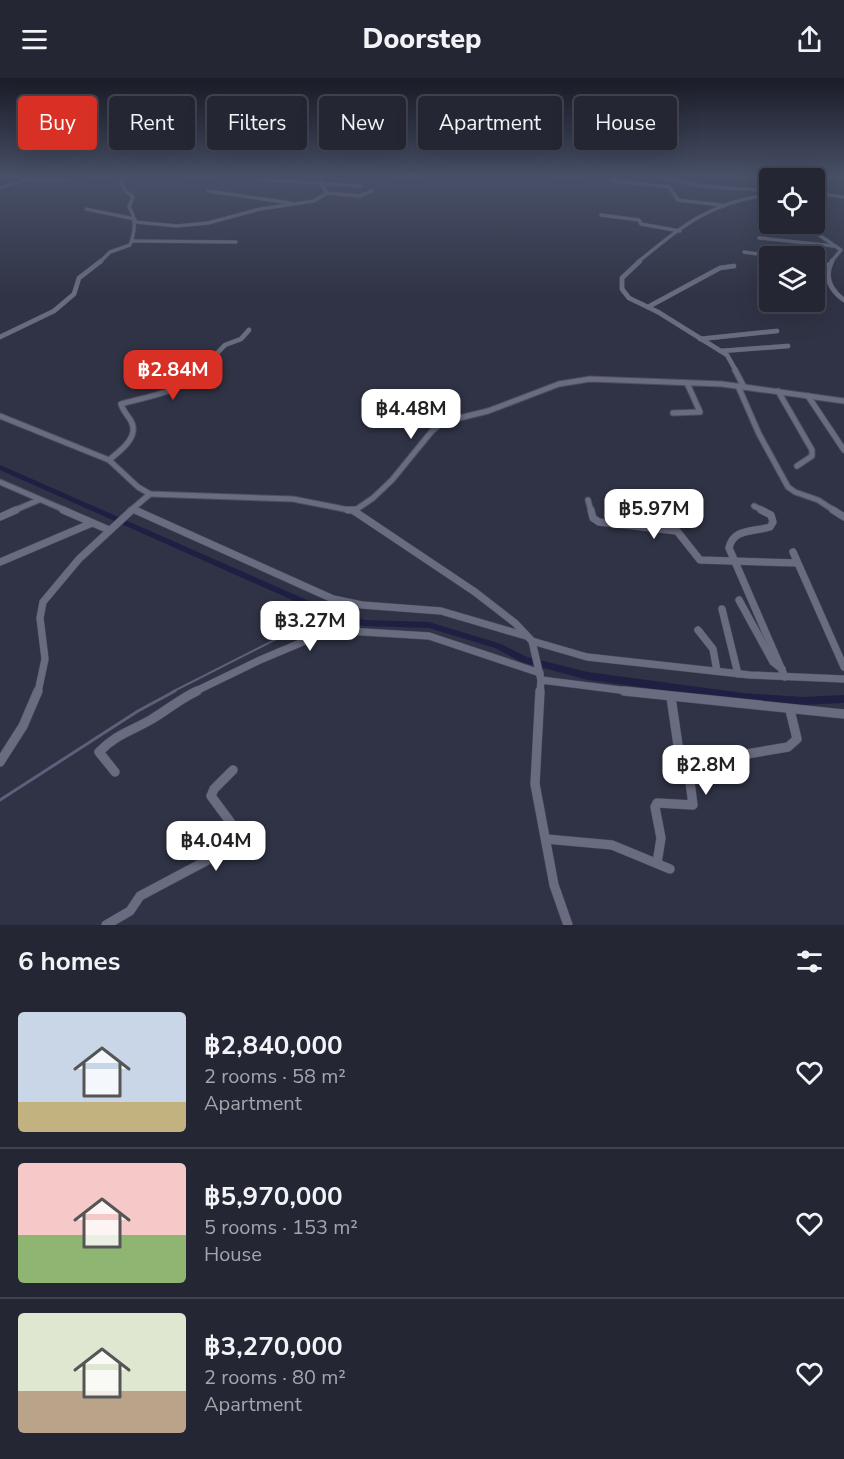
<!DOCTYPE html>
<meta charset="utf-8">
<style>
:root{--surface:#242634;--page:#303240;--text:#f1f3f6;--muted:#a3a5ac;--line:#41434f;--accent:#d93025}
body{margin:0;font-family:"Nunito Sans",sans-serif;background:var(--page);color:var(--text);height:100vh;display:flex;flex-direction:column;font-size:22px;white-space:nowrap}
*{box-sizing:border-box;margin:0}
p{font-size:20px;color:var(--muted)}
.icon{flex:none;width:33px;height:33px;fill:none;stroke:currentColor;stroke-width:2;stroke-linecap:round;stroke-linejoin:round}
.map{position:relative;height:847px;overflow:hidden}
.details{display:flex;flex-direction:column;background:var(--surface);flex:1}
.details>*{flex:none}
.hud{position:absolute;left:18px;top:18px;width:808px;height:54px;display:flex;gap:12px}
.buttons{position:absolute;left:759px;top:90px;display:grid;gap:12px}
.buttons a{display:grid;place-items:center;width:66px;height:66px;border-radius:6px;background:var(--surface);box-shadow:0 6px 24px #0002,0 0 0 2px var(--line);font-size:30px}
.price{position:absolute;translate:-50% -51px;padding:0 14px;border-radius:12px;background:#fff;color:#222;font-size:20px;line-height:39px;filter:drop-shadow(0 2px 3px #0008)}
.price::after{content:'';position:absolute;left:50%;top:36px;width:18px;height:14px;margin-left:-9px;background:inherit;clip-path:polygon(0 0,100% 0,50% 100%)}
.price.current{background:var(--accent);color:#fff}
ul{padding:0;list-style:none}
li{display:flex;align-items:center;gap:18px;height:150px;padding:0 18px}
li+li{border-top:2px solid var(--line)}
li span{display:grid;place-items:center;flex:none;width:168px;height:120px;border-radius:6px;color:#555}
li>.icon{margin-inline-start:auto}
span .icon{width:72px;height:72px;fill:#fffc;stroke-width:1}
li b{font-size:26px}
h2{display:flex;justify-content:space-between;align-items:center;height:72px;padding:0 18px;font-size:26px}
.chip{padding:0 21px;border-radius:6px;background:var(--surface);box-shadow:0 6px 24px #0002,0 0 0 2px var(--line);font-size:21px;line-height:54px}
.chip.current{background:var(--accent);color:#fff}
header{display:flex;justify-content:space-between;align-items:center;height:78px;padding:0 18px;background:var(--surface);font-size:27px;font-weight:800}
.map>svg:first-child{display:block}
</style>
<header><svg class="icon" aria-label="menu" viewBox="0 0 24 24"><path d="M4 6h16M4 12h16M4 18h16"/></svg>Doorstep<svg class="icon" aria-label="share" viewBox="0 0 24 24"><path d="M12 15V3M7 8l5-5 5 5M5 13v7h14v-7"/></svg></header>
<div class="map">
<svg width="844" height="847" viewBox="0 0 844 847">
<rect width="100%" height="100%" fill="#303345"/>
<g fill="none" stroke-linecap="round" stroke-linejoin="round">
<!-- stream-far1 -->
<path stroke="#5d5f7b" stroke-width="2" d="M172 614 328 535"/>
<!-- stream -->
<path stroke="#5d5f7b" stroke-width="3" d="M0 722 138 633 175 613"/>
<!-- canal -->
<path fill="#1e2043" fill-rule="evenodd" d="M0 387 339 536 365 542 429 544 501 566 527 579 588 594 743 615 802 619 844 617V625L802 627 743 623 588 602 521 584 495 570 429 550 365 548 337 542 0 392Z"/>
<!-- minor-far4 casing -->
<g stroke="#4d4f5e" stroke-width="4">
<g id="minor-far4">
<path d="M381 99 385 100"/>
<path d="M398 99 404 100"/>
<path d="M653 99 669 101"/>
<path d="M669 99C698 112 736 109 767 113L769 110"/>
<path d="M822 99 844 100"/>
<path d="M32 101 66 102"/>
<path d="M263 102 320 105"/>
<path d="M613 103 669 109 678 122 721 127"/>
<path d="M321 106 361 108"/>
<path d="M208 113 291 125"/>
<path d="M327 115 360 118 372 113"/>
<path d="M814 115 844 119"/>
<path d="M86 131 135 141"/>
<path d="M601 137 639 142 641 146 680 153"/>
<path d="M135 144 177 148 208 145 260 131 314 123 327 115 320 105 321 99"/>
<path d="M803 146 841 172 831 184"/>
<path d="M759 160 834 168"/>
<path d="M132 163 236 164"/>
<path d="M744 174 772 178"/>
<path d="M100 184 110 174 130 167C135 154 137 141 129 129L133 119 124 111 119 99"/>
<path d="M638 184C681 149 710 124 767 117V113"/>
</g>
</g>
<!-- minor-far3 casing -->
<g stroke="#4d4f5e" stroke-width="5">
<g id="minor-far3">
<path d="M640 183 622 200V211L629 220 658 234 727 277 736 293"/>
<path d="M832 183C824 199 830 212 844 222"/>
<path d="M814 185 830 187"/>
<path d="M648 229 720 190 734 188"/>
<path d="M0 259 54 233 74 216 79 200 101 183"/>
<path d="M700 261 777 253"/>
<path d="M721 273 788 268"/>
<path d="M200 293 225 267 241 261 249 252"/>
</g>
</g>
<!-- minor-far2 casing -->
<g stroke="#4d4f5e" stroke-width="7">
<g id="minor-far2">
<path d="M735 292 744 309"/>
<path d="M738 308 759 356 788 409 795 414 818 422 835 433"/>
<path d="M778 313 812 372V378L797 388"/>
<path d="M808 318 844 372"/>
<path d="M673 335 700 334 687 305"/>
<path d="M0 338 109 382 138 409 150 416 293 421 354 433 373 420 392 402 432 353 443 344 488 333 559 306 590 301 722 306 844 323"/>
<path d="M109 382C120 373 140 359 131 343 127 336 123 333 121 326 150 318 181 314 202 292"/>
<path d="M0 404 67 433"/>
<path d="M588 422 591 433"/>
<path d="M754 428 764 433"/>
<path d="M133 431 138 433"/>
<path d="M13 433 39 422"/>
<path d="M130 433 150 416"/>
</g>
</g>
<!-- minor-far1 casing -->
<g stroke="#4d4f5e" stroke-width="8">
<g id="minor-far1">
<path d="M63 432 109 452"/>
<path d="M135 432 333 521 362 527 441 533 526 558"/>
<path d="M348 432H356"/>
<path d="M591 432 593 440 599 444 677 453 700 482 797 485"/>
<path d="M761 432 771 437 773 444 770 449C754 454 733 450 729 470L785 599"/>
<path d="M833 432 844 439"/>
<path d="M354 433 475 514 515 545 532 563 587 579 750 597 844 601"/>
<path d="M0 439 16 432"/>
<path d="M793 474 844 589"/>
<path d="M0 484 92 445"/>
<path d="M739 522 773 584 782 591"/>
<path d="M722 531 738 596"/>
<path d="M698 552 713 571 717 593"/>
<path d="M532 563 541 602 540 614"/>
<path d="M541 602 636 614"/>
<path d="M38 614 45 581 40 540 43 524 79 481 132 432"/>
<path d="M194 614 260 582 331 552 429 558 540 595"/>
</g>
</g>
<!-- minor casing -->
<g stroke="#4d4f5e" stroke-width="10">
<g id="minor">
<path d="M540 613 535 706 554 807 568 847"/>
<path d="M624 613 844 636"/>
<path d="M747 676 788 669 797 661 790 632"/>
<path d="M0 684 23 648 38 613"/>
<path d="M115 694 99 674C118 655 130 654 152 641 167 632 180 621 197 613"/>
<path d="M546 761 612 767 670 791"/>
<path d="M657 785 661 760 655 729 657 725 693 727 690 704 680 681 671 619"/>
<path d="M106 847 130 833 140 818 236 767 237 753 211 718 214 711 233 692"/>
</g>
</g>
<!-- tertiary casing -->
<g stroke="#4d4f5e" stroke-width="1">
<path id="tertiary" d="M32 99H38L0 111V109Z"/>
</g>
<!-- minor-far4 -->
<use href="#minor-far4" stroke="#696c81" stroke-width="3"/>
<!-- minor-far3 -->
<use href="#minor-far3" stroke="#696c81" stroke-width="4.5"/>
<!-- minor-far2 -->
<use href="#minor-far2" stroke="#696c81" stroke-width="5"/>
<!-- minor-far1 -->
<use href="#minor-far1" stroke="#696c81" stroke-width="7"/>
<!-- minor -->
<use href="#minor" stroke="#696c81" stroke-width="9"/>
<!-- tertiary -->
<use href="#tertiary" fill="#696c81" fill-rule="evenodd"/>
</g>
<!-- sky -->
<linearGradient id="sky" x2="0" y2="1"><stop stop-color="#1a1c26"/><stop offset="0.45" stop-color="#485068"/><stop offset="1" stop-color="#485068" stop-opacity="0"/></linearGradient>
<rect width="844" height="218" fill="url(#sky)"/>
</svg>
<div class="buttons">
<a><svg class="icon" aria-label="locate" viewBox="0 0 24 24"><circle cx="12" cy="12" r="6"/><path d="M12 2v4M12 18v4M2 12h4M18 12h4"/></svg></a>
<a><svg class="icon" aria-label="layers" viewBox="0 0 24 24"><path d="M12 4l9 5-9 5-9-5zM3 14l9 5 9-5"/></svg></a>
</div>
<b class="price current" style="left:173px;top:323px">฿2.84M</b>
<b class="price" style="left:411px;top:362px">฿4.48M</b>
<b class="price" style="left:654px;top:462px">฿5.97M</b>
<b class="price" style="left:310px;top:574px">฿3.27M</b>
<b class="price" style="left:706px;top:718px">฿2.8M</b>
<b class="price" style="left:216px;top:794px">฿4.04M</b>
<div class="hud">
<a class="chip current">Buy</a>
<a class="chip">Rent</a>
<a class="chip">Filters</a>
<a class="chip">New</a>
<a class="chip">Apartment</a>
<a class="chip">House</a>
</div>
</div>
<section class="details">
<h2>6 homes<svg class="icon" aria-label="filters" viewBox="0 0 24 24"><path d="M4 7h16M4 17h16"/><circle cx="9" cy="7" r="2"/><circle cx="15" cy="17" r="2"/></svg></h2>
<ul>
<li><span style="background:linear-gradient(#c9d6e8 75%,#c2b280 0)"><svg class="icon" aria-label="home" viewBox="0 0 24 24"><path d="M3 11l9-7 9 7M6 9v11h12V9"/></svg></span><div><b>฿2,840,000</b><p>2 rooms · 58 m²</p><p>Apartment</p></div><svg class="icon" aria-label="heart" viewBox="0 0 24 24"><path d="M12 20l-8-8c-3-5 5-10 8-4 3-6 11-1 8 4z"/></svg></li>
<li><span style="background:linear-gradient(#f6c9c9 60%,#8fb573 0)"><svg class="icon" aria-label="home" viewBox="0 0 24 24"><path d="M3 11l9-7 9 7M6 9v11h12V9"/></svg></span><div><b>฿5,970,000</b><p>5 rooms · 153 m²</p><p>House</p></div><svg class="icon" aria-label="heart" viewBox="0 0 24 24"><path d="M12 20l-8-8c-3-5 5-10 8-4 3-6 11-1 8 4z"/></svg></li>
<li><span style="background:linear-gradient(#dfe7d0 65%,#b9a48a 0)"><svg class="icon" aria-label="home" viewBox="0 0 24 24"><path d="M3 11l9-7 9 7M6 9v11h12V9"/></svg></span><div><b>฿3,270,000</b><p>2 rooms · 80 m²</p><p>Apartment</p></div><svg class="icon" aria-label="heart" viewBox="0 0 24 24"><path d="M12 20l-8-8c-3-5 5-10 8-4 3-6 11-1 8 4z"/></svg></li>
</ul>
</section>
